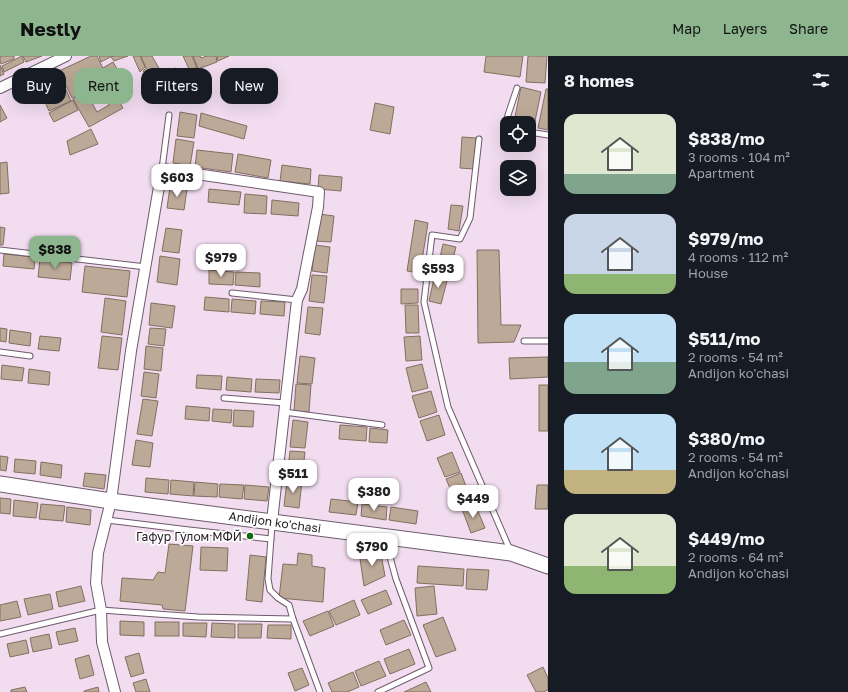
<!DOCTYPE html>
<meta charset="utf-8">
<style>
:root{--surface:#171b24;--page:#242831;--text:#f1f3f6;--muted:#9ea1a6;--accent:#8db58e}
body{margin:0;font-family:"Golos Text",sans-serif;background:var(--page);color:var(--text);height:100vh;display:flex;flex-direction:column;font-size:15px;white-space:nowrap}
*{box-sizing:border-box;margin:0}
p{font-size:13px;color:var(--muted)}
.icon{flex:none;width:22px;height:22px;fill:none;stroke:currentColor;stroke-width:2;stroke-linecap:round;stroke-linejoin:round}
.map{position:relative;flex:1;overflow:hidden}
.details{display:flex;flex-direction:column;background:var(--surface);width:300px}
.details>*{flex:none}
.guide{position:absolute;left:12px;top:12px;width:380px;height:36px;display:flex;gap:8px}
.tools{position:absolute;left:500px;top:60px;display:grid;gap:8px}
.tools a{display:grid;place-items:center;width:36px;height:36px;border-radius:8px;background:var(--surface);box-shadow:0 4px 16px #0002;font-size:20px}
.price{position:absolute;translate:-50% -34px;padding:0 9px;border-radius:8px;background:#fff;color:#222;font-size:13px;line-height:26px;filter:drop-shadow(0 1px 2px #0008)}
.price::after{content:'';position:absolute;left:50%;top:24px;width:12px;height:9px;margin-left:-6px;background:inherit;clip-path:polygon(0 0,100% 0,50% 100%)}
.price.current{background:var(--accent);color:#111}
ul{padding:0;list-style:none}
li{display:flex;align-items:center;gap:12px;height:100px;padding:0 16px}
li span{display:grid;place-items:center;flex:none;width:112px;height:80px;border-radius:12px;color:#555}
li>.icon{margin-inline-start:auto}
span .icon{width:48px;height:48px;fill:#fffc;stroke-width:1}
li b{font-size:17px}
h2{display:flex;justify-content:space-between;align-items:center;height:48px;padding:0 16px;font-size:17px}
.tag{padding:0 14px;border-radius:12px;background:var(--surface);box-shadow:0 4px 16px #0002;font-size:14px;line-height:36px}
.tag.current{background:var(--accent);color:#111}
header{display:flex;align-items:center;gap:24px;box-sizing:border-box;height:56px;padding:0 20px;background:var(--accent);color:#111}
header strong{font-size:19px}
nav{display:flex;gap:22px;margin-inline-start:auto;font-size:14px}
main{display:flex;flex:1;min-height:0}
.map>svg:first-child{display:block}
</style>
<header>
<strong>Nestly</strong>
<nav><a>Map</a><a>Layers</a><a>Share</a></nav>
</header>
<main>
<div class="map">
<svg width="548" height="636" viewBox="0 0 548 636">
<rect width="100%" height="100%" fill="#f2ddf0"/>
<!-- building -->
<g fill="#bda998" stroke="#826f5f">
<path d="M0 0H14V3L1 8 0 5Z"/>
<path d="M22 0 24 6 4 16 2 10Z"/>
<path d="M23 0H42L26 6Z"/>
<path d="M91 0H97L109 25 72 42 59 15Z"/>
<path d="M99 0H112L101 6Z"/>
<path d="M114 0H128L114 5 111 1Z"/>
<path d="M133 0H140L145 11 140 16Z"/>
<path d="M141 0H152L160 14 150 24 143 15 146 12Z"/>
<path d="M183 0H192L197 12 189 13Z"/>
<path d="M193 0H200L201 2 207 0H216L217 6 198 13Z"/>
<path d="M217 0H229L218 5Z"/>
<path d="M486 0H523L520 21 484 16Z"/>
<path d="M528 0H547L545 27 526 26Z"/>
<path d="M113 6 127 30 115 36 103 12Z"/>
<path d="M0 9 4 18 0 20Z"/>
<path d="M176 12 179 17 168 21 165 16Z"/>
<path d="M59 18 71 45 49 55 37 28Z"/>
<path d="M108 26 123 52 89 71 73 43 86 36 97 56 109 49 99 31Z"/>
<path d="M521 31 541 36 534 70 529 69V67H519L514 66Z"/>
<path d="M127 33 129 37 123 39 121 36Z"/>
<path d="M546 33H548V74L538 72Z"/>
<path d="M73 44 78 54 54 66 49 57Z"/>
<path d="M375 47 394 51 390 78 370 74Z"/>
<path d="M0 49 7 62 0 66Z"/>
<path d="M180 56 197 59 194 82 177 80Z"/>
<path d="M201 57 247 70 244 83 199 70Z"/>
<path d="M91 73 98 88 70 99 67 85Z"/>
<path d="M462 81 476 82 474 113 460 112Z"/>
<path d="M176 83 194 86 190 110 173 107Z"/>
<path d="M197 94 233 98 231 116 195 111Z"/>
<path d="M238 98 271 104 268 122 235 116Z"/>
<path d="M7 106 9 137 0 138V107Z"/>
<path d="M282 109 311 113 310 128 280 125Z"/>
<path d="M319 119 342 121 341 135 318 133Z"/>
<path d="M170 131 187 133 184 154 167 152Z"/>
<path d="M209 133 241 136 239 149 208 146Z"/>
<path d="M245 138 267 140 266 158 244 157Z"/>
<path d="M272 144 299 147 298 160 271 158Z"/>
<path d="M451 149 463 150 459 175 448 173Z"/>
<path d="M319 158 334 160 331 186 316 185Z"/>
<path d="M415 164 428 167 420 217 407 215Z"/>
<path d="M0 171 5 172 3 189H0Z"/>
<path d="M166 172 182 174 179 197 162 195Z"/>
<path d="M443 188 456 191 449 218 437 215Z"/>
<path d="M315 189 330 191 327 217 312 215Z"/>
<path d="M477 194H499L501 269H521L514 286 478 287Z"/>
<path d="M4 198 35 201 34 213 3 210Z"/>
<path d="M160 200 180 203 177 229 157 226Z"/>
<path d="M40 203 72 207 70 224 38 221Z"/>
<path d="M85 210 130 215 127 241 82 236Z"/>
<path d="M209 214 234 216 233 229 209 228Z"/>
<path d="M236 216 260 217V231L235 229Z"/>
<path d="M435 218 448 221 441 248 429 245Z"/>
<path d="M312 219 327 220 324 247 309 245Z"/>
<path d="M401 233H418V247L401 248Z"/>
<path d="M205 241 229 243V256L204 254Z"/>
<path d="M105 242 126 245 122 279 101 276Z"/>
<path d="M232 243 256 245 255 258 231 256Z"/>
<path d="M261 245 285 246 284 260 260 258Z"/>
<path d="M151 247 175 250 172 272 149 269Z"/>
<path d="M405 249H418L419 277H406Z"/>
<path d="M308 251 323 252 320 279 305 277Z"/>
<path d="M0 272 7 273 6 286 0 285Z"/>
<path d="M150 272 166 273 164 290 148 288Z"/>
<path d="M10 274 31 277 30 290 9 287Z"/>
<path d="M40 280 61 282 59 295 38 293Z"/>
<path d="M102 280 122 282 118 314 98 312Z"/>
<path d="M420 280 422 304 406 305 404 281Z"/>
<path d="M146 290 163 292 161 315 144 313Z"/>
<path d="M300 300 315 302 312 328 297 327Z"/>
<path d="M548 301V321L510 323 509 302Z"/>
<path d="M422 308 428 332 412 336 406 312Z"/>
<path d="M2 309 24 312 22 325 1 323Z"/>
<path d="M29 313 50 316 49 329 28 327Z"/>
<path d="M144 316 159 318 156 342 141 340Z"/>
<path d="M197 319 222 320 221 334 196 332Z"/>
<path d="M227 321 252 323 251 336 226 334Z"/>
<path d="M256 323 280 324 279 337 255 336Z"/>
<path d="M296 328 311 329 309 356 294 355Z"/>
<rect x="539" y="329" width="9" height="46"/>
<path d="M431 335 437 356 419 362 412 340Z"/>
<path d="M143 343 158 345 152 380 137 378Z"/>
<path d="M186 350 210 352 209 365 185 363Z"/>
<path d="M213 353 232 354 231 367 212 365Z"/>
<path d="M234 354 254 355 253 371 233 370Z"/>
<path d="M439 359 445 379 427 385 420 365Z"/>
<path d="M293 364 308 366 305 392 290 391Z"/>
<path d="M340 369 367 371 366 385 339 383Z"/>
<path d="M370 372 388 374 387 387 369 386Z"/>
<path d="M136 384 153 387 150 411 132 409Z"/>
<path d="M290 395 305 396 302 422 287 421Z"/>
<path d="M452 396 460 416 445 421 437 402Z"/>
<path d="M0 400 8 401 6 415 0 414Z"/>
<path d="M15 403 36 405 35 418 14 416Z"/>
<path d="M41 406 62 409 61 422 40 419Z"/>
<path d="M85 417 106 419 104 433 83 430Z"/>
<path d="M461 417 467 433 453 439 446 423Z"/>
<path d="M146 422 169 424 168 438 145 436Z"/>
<path d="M171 424 194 426 193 440 170 438Z"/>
<path d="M287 424 302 425 299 452 284 450Z"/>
<path d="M195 426 218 428 217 441 194 440Z"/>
<path d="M220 428 244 429 242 443 219 441Z"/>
<path d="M245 429 269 431 267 445 244 443Z"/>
<path d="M537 429H548V453H535Z"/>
<path d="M0 442 11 443 10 458 0 457Z"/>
<path d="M331 443 358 446 356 459 329 456Z"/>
<path d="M14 444 38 447 36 462 13 460Z"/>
<path d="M41 448 65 450 63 465 39 463Z"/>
<path d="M362 448 387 451 386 464 361 460Z"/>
<path d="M475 448 485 472 471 477 462 453Z"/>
<path d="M67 451 91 454 90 469 66 466Z"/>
<path d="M391 451 418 455 416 468 389 464Z"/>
<path d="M169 488 193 490 185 555 163 553 162 549 120 545 122 522 153 524 158 516 165 517Z"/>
<path d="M201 491 228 492 227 515 200 514Z"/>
<path d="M359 496 381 498 385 520 364 530Z"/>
<path d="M298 497 312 499V510L325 512 323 546 279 542 283 508 297 509Z"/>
<path d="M250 499 266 501 262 546 246 544Z"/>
<path d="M418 510 464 513 463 530 417 527Z"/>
<path d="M467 513 489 514 487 534 466 533Z"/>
<path d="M81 530 85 545 59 551 56 536Z"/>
<path d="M434 530 437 558 417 560 415 532Z"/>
<path d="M386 534 392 548 368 558 361 544Z"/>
<path d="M50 538 53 553 28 559 24 543Z"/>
<path d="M354 544 360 559 336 569 329 555Z"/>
<path d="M17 545 21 561 0 565V549Z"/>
<path d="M328 555 334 570 310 580 303 565Z"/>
<path d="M443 561 456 594 436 601 423 569Z"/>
<path d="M404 564 411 579 386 589 380 574Z"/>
<path d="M120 565 144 566V580L120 579Z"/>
<rect x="155" y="566" width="24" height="14"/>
<path d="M183 567H207L206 581 183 580Z"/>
<path d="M212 567 235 568V582L211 581Z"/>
<path d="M238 568H262L261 582H238Z"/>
<path d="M268 569H291V583L267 582Z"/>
<path d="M75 572 78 585 59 589 56 576Z"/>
<path d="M49 578 52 592 33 596 30 582Z"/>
<path d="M26 584 29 597 10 601 7 588Z"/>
<path d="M409 593 415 608 390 618 384 603Z"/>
<path d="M139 597 144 617 131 621 125 601Z"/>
<path d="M89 599 94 619 80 623 75 603Z"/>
<path d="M379 605 386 620 361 630 355 615Z"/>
<path d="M543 611 548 622V634L543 636H536L527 619Z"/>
<path d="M302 612 309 629 295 635 288 617Z"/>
<path d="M353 616 359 631 347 636H332L328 627Z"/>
<path d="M146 623 150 636H136L133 627Z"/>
<path d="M426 626 431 636H404Z"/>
<path d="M25 631 27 636H11V634Z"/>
<path d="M98 631 99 636H84V635Z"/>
</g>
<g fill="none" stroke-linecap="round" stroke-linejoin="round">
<!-- lane casing -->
<g stroke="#6d5b6c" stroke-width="7">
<g id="lane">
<path d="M507 72 504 71 517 32"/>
<path d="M529 76 548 79"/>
<path d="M479 83 470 162 460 183 432 179 424 246 448 351 510 494"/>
<path d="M162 113 169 59"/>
<path d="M0 194 146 211"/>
<path d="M232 237 297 244"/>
<path d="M524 285H548"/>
<path d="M0 296 30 300"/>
<path d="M224 342 285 347"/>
<path d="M284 356 382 369"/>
<path d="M107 464 189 474 271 483"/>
<path d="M272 468 268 523 270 534 278 542 289 549 293 563 320 636"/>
<path d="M0 578 101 554 198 561 293 563"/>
<path d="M378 636 429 612 396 523 385 483"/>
</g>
</g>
<!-- street casing -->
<g stroke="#6d5b6c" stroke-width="12">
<g id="street">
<path d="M0 32 66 0"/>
<path d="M115 636 102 586 101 554 96 527 98 497 111 445 131 295 162 113 319 136 318 151 302 233 297 244 272 465"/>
</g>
</g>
<!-- secondary casing -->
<g stroke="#6d5b6c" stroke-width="17">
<path id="secondary" d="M0 428 111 445 511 497 548 510"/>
</g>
<!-- lane -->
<use href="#lane" stroke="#fff" stroke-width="5"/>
<!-- street -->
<use href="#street" stroke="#fff" stroke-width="10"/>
<!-- secondary -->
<use href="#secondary" stroke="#fff" stroke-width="15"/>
</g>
<!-- markers -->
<circle fill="#136910" stroke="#fff" stroke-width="1.5" cx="250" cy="480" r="4"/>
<g text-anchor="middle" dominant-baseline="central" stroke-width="3.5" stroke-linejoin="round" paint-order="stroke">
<!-- street labels -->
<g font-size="12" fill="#272026" stroke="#fff">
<text transform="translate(275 466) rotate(8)">Andijon ko'chasi</text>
</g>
<!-- poi labels -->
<g font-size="12" fill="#272026" stroke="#fff" text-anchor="end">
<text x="242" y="480">Гафур Гулом МФЙ</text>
</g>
</g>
</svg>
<div class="tools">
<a><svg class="icon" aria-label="locate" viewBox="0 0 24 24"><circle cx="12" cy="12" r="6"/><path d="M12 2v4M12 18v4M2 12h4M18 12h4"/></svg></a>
<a><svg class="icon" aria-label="layers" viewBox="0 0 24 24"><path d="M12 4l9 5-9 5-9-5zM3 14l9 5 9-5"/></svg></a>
</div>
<b class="price" style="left:177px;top:142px">$603</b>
<b class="price current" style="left:55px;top:214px">$838</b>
<b class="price" style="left:221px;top:222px">$979</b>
<b class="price" style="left:438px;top:233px">$593</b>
<b class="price" style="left:293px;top:438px">$511</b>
<b class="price" style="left:374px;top:456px">$380</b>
<b class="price" style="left:473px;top:463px">$449</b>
<b class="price" style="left:372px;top:511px">$790</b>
<div class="guide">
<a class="tag">Buy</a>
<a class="tag current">Rent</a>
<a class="tag">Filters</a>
<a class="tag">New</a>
</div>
</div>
<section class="details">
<h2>8 homes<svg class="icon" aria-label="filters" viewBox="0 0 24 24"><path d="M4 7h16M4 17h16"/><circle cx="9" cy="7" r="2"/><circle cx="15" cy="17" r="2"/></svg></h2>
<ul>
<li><span style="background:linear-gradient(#dfe7d0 75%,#7fa58c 0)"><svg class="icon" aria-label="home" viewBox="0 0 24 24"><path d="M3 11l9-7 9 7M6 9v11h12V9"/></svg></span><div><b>$838/mo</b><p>3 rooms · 104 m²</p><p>Apartment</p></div></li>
<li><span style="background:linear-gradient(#c9d6e8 75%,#8fb573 0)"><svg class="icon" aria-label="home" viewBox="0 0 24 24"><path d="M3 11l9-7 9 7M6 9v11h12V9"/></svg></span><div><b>$979/mo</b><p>4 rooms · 112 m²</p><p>House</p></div></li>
<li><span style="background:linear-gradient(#bfe0f5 60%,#7fa58c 0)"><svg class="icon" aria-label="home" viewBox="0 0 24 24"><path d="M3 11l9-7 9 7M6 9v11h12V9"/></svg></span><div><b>$511/mo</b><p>2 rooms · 54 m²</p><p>Andijon ko'chasi</p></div></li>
<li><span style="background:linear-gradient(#bfe0f5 70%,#c2b280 0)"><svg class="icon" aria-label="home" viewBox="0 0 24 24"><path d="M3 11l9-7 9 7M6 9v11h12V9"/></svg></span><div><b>$380/mo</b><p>2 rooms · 54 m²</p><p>Andijon ko'chasi</p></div></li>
<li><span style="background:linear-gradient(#dfe7d0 65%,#8fb573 0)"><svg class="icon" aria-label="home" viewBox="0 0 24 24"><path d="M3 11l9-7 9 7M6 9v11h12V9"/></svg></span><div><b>$449/mo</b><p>2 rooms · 64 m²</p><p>Andijon ko'chasi</p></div></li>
</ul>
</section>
</main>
